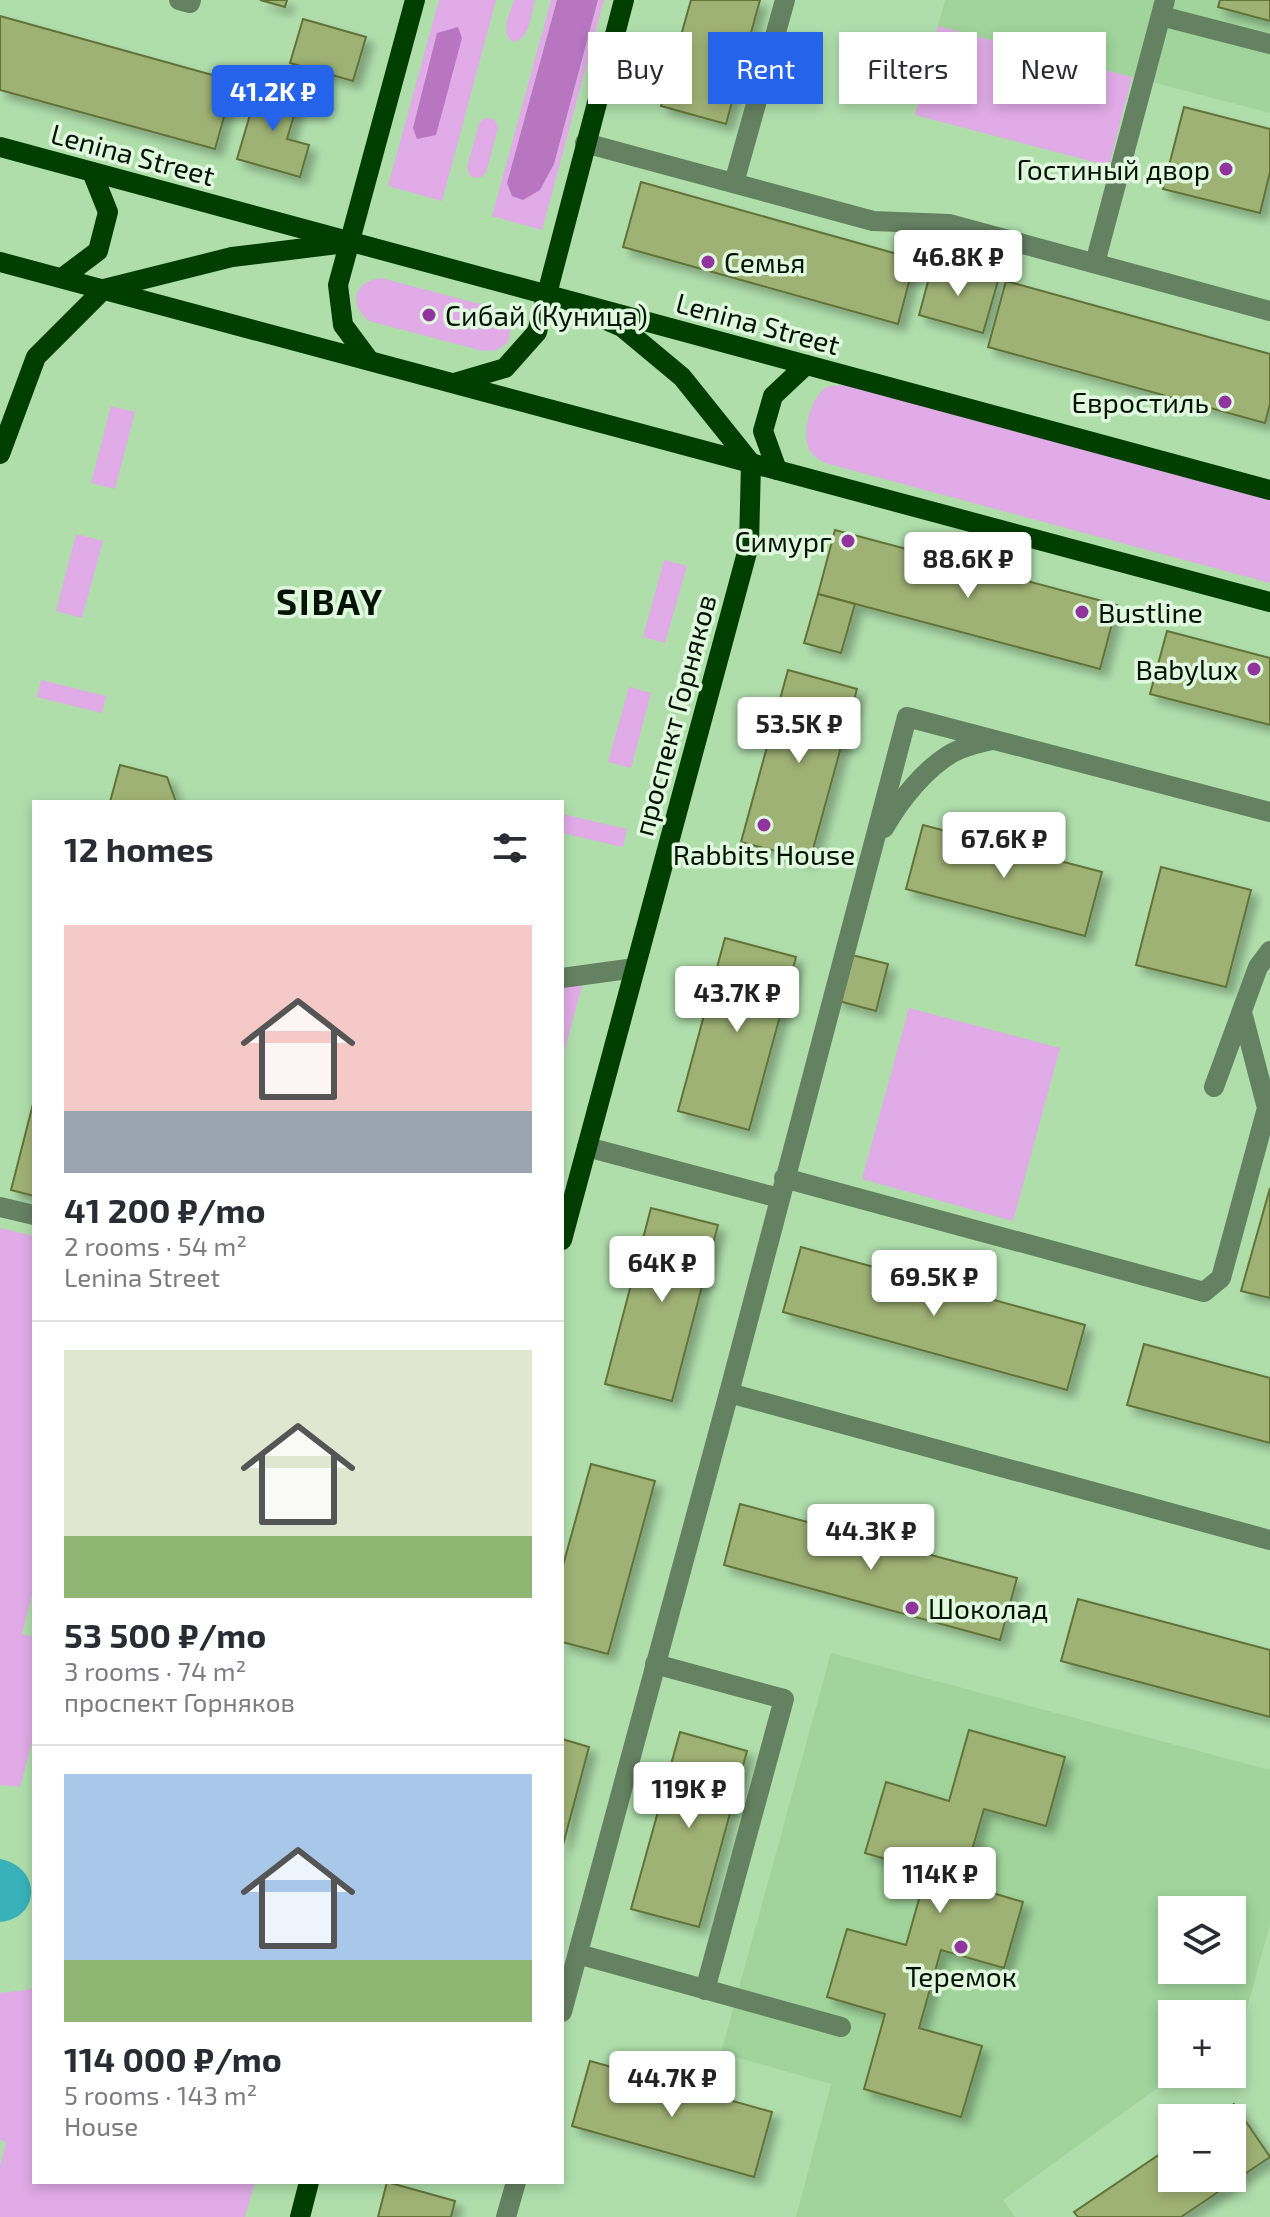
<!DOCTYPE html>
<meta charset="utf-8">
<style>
:root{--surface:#fff;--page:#f7f7f7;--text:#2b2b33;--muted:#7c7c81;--line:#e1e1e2;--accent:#2563eb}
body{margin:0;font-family:"Exo 2",sans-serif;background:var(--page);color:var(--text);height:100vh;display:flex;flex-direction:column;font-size:30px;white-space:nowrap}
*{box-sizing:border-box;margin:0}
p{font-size:26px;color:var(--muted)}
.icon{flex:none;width:44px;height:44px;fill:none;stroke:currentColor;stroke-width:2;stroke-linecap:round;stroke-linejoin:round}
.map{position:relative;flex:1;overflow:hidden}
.panel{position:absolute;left:32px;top:800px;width:532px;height:1384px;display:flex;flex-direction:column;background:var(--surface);border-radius:0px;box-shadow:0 4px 12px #0003}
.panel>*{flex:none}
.guide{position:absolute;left:588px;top:32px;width:562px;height:72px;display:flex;gap:16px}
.buttons{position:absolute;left:1158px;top:1896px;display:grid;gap:16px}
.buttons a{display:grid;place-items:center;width:88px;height:88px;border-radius:0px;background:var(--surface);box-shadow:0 4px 12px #0003;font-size:40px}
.price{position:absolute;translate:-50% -68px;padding:0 18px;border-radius:8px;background:#fff;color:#222;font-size:26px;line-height:52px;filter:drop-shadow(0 2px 4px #0008)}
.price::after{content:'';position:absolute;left:50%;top:48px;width:24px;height:18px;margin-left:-12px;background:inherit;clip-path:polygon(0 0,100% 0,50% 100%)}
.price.on{background:var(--accent);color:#fff}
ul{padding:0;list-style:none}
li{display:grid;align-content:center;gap:16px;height:424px;padding:0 32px}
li+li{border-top:2px solid var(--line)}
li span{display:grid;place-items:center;height:248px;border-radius:0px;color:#555}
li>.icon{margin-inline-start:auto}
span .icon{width:144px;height:144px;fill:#fffc;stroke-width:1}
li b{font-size:34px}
h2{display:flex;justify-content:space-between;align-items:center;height:96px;padding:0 32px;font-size:34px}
.chip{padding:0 28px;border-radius:0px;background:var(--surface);box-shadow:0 4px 12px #0003;font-size:28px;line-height:72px}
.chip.on{background:var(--accent);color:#fff}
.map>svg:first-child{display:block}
</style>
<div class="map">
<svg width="1270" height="2217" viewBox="0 0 1270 2217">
<defs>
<filter id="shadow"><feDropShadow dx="7" dy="7" stdDeviation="4" flood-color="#0004"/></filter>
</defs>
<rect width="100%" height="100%" fill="#afdeab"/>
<!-- built -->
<g fill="#a0d49b" fill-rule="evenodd">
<path d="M945 0H1270V113L938 26Z"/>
<path d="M831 1653 1270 1770V1924L1242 2027 1232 2034V2014H1172V2074H1177L1003 2200 1015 2217H796L831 2084 721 2053ZM1172 1910H1232V1970H1172Z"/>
</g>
<!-- green -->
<g fill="#e0abe7">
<path d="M439 0H496L442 201 388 186Z"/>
<path d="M514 0H535C531 15 530 39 513 42 499 32 510 14 514 0Z"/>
<path d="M551 0H557L507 183 554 164 598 0H604L542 230 492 216Z"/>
<path d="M938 26 1132 77 1109 166 915 115Z"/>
<path d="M485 118C494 118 496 120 498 128L486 173 481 177 474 178 469 174 467 168 479 123Z"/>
<path d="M381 278 495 308 506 315 511 328 508 342 497 350 483 351 369 321C348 304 353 282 381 278Z"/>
<path d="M846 385 1270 500V583L825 463C820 460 813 456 810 451 801 434 810 397 827 387 832 385 840 386 846 385Z"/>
<path d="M111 406 135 412 115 489 91 483Z"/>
<path d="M76 534 103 541 82 618 56 611Z"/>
<path d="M664 560 687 566 665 643 643 637Z"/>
<path d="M41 680 106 696 102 713 37 697Z"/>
<path d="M629 687 651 693 631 768 608 762Z"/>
<path d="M562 814 627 829 623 847 562 833Z"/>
<path d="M585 975 562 1059V978Z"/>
<path d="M909 1008 1060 1048 1013 1221 862 1179Z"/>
<path d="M0 1228 34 1236V1587L22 1634 34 1637V1734L20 1787 0 1785Z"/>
<path d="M34 1987V2182H255L245 2217H0V2166L6 2142 0 2140V1993L26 1990Z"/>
</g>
<!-- forest -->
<g fill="#b876c1">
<path d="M557 0H598L554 164 540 190 523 200 512 196 507 183Z"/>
<path d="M458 27 462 38 436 135 417 139 413 128 437 33Z"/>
</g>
<!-- water -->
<path fill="#39b1ba" d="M0 1859C42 1867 41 1918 0 1922Z"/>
<!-- building -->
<g fill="#9fb275" stroke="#627338" stroke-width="2" filter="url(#shadow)">
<path d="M260 0H287L285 7Z"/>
<path d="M691 0H760L726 124 661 106Z"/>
<path d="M1220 0H1270V21L1218 7Z"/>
<path d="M0 16 234 81 215 149 0 90Z"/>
<path d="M303 19 366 37 353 81 290 63Z"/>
<path d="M259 84 300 95 287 139 309 145 300 177 237 159Z"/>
<path d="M1184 107 1270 129V172L1260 213 1163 189Z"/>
<path d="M641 182 915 259 898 324 623 247Z"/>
<path d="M933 263 998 281 983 333 919 315Z"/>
<path d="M1006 281 1270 354V404L1265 423 988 347Z"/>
<path d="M835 530 1117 605 1100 669 818 594Z"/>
<path d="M818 594 855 604 841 653 804 643Z"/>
<path d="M1167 631 1270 658V725L1150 694Z"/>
<path d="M788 670 857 689 810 860 741 842Z"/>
<path d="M120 765 167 777 176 802H110Z"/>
<path d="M923 825 1102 872 1085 936 906 889Z"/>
<path d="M1161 867 1251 890 1226 987 1136 965Z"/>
<path d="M725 938 796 957 749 1130 678 1111Z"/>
<path d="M848 954 888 964 876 1011 835 1000Z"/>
<path d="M34 1100V1196L11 1190Z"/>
<path d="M1270 1188V1298L1241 1291Z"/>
<path d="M651 1208 718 1225 672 1401 605 1384Z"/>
<path d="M801 1247 1085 1325 1067 1390 783 1312Z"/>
<path d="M1144 1344 1270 1378V1443L1127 1405Z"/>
<path d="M591 1464 655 1481 608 1654 562 1642V1569Z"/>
<path d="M740 1504 1017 1578 1000 1640 724 1565Z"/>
<path d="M1078 1599 1270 1650V1717L1061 1661Z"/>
<path d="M969 1730 1065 1757 1046 1826 984 1809 962 1884 1023 1902 1004 1968 941 1950 919 2028 982 2046 961 2117 864 2089 885 2014 827 1997 847 1929 906 1945 927 1871 865 1853 886 1782 949 1801Z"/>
<path d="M680 1732 747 1751 699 1927 631 1909Z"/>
<path d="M562 1739 589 1747 563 1845H562Z"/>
<path d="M590 2061 772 2112 754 2177 572 2126Z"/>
<path d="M1234 2104 1270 2157 1181 2217H1078L1074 2212 1172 2146V2178H1232V2118H1214Z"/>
<path d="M387 2182 455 2201 451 2217H378Z"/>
</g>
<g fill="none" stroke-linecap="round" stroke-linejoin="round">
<!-- minor -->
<g stroke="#648161" stroke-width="20">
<path d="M179 0 190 3 191 0"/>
<path d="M1161 16 1270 44"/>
<path d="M585 143 873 221 949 224 1270 311"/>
<path d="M734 183 785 0"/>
<path d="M1095 263 1165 0"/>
<path d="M884 828C900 800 926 767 954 752 965 746 980 743 992 740"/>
<path d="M562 978 635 968"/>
<path d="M1214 1087 1258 967 1270 951"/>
<path d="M587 1147 779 1198"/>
<path d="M784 1178 1204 1292 1221 1278 1267 1108 1242 1012"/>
<path d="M0 1207 34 1215"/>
<path d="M729 1393 1270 1540"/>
<path d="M655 1664 784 1699 705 1990"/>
<path d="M578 1954 841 2027"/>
<path d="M562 2012 729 1393 907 717 1270 812"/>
<path d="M506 2217 516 2182"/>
</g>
<!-- major -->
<g stroke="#003f00" stroke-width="20">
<path d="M0 147 1270 490"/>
<path d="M0 262 1270 602"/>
<path d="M62 278 98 251 108 212 92 172"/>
<path d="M369 360 343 325 338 285 415 0"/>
<path d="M454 383 505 368 537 332 624 0"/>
<path d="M0 454 36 357 104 289 232 257 338 244"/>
<path d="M777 470 763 431 773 396 806 365"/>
<path d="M562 1240 749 545 751 463 682 377 622 327 606 320"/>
<path d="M300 2217 309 2182"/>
</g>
</g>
<!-- markers -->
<g fill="#91349e" stroke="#e0f8de" stroke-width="3">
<circle cx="1226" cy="169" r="8"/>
<circle cx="708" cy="262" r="8"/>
<circle cx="429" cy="315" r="8"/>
<circle cx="1225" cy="402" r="8"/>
<circle cx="848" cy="541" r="8"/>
<circle cx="1082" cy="612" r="8"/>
<circle cx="1254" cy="669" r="8"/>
<circle cx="764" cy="825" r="8"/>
<circle cx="912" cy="1608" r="8"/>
<circle cx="961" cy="1947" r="8"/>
</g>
<g text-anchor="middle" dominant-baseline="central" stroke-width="7" stroke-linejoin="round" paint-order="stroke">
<!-- street labels -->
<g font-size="28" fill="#041404" stroke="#e0f8de">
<text transform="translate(133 154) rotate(15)">Lenina Street</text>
<text transform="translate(758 323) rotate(15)">Lenina Street</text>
<text transform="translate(674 715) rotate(-75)">проспект Горняков</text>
</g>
<!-- poi labels -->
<g font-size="28" fill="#041404" stroke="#e0f8de" text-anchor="end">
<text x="1210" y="169">Гостиный двор</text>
<text x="724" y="262" text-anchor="start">Семья</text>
<text x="445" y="315" text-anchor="start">Сибай (Куница)</text>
<text x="1209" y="402">Евростиль</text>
<text x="832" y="541">Симург</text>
<text x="1098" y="612" text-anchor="start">Bustline</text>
<text x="1238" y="669">Babylux</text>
<text x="764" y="854" text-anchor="middle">Rabbits House</text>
<text x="928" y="1608" text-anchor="start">Шоколад</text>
<text x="961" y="1976" text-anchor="middle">Теремок</text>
</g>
<!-- district labels -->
<g font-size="36" font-weight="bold" letter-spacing="2" fill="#041404" stroke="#e0f8de">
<text x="330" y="600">SIBAY</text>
</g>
</g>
</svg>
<div class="buttons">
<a><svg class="icon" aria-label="layers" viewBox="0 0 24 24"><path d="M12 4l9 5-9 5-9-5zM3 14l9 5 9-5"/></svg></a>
<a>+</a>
<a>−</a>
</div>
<b class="price on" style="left:273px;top:133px">41.2K ₽</b>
<b class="price" style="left:958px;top:298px">46.8K ₽</b>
<b class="price" style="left:968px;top:600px">88.6K ₽</b>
<b class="price" style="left:799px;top:765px">53.5K ₽</b>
<b class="price" style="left:1004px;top:880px">67.6K ₽</b>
<b class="price" style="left:737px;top:1034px">43.7K ₽</b>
<b class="price" style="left:662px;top:1304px">64K ₽</b>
<b class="price" style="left:934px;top:1318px">69.5K ₽</b>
<b class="price" style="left:871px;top:1572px">44.3K ₽</b>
<b class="price" style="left:689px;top:1830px">119K ₽</b>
<b class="price" style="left:940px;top:1915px">114K ₽</b>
<b class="price" style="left:672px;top:2119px">44.7K ₽</b>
<div class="guide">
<a class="chip">Buy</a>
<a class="chip on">Rent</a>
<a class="chip">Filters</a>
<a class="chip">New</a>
</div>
<section class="panel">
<h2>12 homes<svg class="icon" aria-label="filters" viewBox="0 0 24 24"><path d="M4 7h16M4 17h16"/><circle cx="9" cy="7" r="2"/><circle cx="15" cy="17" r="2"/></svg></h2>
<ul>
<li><span style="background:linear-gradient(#f6c9c9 75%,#9aa5b1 0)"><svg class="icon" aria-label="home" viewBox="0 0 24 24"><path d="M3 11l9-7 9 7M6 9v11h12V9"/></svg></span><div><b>41 200 ₽/mo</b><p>2 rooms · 54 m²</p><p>Lenina Street</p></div></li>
<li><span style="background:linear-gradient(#dfe7d0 75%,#8fb573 0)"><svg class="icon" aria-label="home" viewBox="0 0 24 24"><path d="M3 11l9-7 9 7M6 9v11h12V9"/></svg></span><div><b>53 500 ₽/mo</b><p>3 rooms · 74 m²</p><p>проспект Горняков</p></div></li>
<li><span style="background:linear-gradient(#a9c7e8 75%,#8fb573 0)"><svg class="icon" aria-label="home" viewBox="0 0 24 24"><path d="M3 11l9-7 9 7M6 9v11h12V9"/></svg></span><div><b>114 000 ₽/mo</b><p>5 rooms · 143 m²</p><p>House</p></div></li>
</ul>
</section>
</div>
